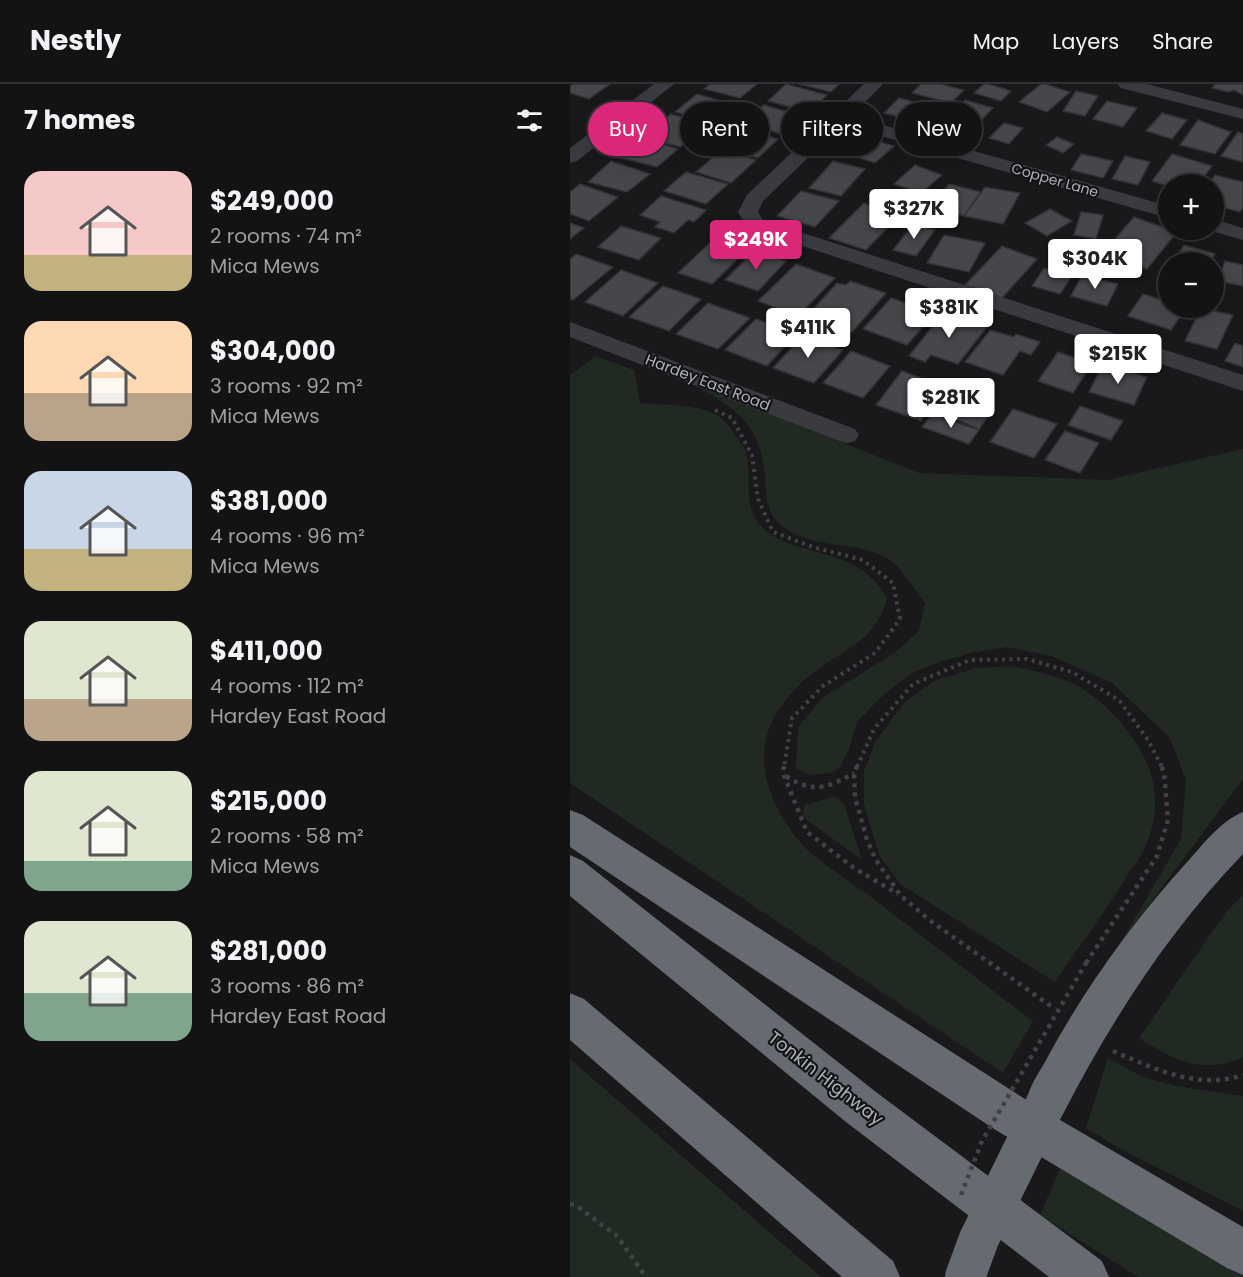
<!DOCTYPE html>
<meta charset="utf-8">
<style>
:root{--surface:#131314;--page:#1c1c1d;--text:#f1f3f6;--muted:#9d9ea0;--line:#323234;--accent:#db2777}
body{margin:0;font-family:Poppins,sans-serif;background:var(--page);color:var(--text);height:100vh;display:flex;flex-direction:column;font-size:22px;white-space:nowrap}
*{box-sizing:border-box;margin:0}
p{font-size:20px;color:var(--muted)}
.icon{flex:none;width:33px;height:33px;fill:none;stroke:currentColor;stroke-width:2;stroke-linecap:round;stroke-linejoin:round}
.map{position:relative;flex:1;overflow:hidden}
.side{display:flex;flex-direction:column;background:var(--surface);width:570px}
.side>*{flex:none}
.banner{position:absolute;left:18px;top:18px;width:564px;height:54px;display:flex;gap:12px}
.tools{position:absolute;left:588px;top:90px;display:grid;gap:12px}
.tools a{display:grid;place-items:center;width:66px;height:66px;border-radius:50%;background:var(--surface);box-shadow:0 6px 24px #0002,0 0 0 2px var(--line);font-size:30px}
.price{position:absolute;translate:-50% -51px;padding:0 14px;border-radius:6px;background:#fff;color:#222;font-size:20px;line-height:39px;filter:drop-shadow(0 2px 3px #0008)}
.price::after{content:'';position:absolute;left:50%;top:36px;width:18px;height:14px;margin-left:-9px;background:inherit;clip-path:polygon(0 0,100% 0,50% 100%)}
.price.current{background:var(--accent);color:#fff}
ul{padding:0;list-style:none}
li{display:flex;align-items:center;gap:18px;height:150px;padding:0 24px}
li span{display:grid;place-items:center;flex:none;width:168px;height:120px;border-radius:18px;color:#555}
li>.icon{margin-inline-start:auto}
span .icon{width:72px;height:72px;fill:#fffc;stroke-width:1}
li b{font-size:26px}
h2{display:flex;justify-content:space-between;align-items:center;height:72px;padding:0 24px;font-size:26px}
.pill{padding:0 21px;border-radius:27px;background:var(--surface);box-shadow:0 6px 24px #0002,0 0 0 2px var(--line);font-size:21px;line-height:54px}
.pill.current{background:var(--accent);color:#fff}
header{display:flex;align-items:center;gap:36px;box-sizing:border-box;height:84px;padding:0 30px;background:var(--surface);border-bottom:2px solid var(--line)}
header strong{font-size:28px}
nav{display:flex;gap:33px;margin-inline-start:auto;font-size:21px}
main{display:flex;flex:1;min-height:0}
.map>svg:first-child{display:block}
</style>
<header>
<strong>Nestly</strong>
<nav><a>Map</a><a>Layers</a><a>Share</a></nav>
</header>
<main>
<section class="side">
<h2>7 homes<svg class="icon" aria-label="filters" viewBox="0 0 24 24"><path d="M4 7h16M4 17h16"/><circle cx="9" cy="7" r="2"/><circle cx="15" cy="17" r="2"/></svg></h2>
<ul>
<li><span style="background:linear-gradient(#f6c9c9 70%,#c2b280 0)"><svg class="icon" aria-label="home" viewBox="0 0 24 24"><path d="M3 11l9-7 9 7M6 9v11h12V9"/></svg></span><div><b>$249,000</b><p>2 rooms · 74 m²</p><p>Mica Mews</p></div></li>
<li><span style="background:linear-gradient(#ffd9b3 60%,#b9a48a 0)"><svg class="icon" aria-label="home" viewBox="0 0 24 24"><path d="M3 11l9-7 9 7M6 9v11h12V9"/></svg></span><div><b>$304,000</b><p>3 rooms · 92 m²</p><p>Mica Mews</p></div></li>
<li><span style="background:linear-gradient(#c9d6e8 65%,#c2b280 0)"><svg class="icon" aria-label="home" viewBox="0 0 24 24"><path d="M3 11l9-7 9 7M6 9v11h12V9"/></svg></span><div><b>$381,000</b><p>4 rooms · 96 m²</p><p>Mica Mews</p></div></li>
<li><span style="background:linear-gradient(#dfe7d0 65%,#b9a48a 0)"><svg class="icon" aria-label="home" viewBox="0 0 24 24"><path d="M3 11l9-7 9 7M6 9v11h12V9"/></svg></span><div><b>$411,000</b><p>4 rooms · 112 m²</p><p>Hardey East Road</p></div></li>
<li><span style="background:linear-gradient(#dfe7d0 75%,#7fa58c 0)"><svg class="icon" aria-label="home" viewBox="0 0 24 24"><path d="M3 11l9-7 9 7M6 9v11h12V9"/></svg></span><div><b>$215,000</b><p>2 rooms · 58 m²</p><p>Mica Mews</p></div></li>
<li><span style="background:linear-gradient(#dfe7d0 60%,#7fa58c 0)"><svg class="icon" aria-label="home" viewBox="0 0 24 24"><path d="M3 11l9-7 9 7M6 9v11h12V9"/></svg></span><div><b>$281,000</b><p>3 rooms · 86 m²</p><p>Hardey East Road</p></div></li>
</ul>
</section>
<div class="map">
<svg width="673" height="1193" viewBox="0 0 673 1193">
<rect width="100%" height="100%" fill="#19191b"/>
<!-- green -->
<g fill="#212a22">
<path d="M26 272 64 286 70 319C94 322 129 319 150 333 156 337 161 345 165 351 168 355 173 361 175 366 183 388 173 418 187 437 215 477 287 457 317 514 307 556 275 565 244 588 233 596 220 610 212 621 178 666 197 717 229 757 242 773 279 797 297 810 352 852 407 895 463 937L433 989 0 699V291Z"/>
<path d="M121 299 349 389 537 396 673 365V695L550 860 611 755 616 696 600 654 542 599 482 572 437 563 401 569 369 578 340 590 309 615 287 638 279 665 270 683 260 689 239 691 226 684 228 643 252 614 326 568 349 547 355 519C346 507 331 484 320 476 286 454 237 468 208 438 191 421 198 399 193 377 191 368 187 355 182 347 170 325 142 312 121 299Z"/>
<path d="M441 582C463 586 486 591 506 601 520 608 535 621 545 632 580 670 597 711 576 761 572 772 563 782 557 792 535 829 509 862 485 898L330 800 309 771 294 720V687L305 658 335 618 364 597 406 584Z"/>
<path d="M263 713 268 714 274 720 292 776 237 736 233 729 235 721Z"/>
<path d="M673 811V973C633 991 603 976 569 954L656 828Z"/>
<path d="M538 974 573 993 606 1002 673 1012V1127L549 1064 516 1044Z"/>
<path d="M0 975 251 1193H0Z"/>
<path d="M493 1078 673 1185V1193H568L470 1131Z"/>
</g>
<!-- building -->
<g fill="#46474b" stroke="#333337" stroke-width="1.5">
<path d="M3 0H40L19 15 0 9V2Z"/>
<path d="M140 0H187L170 14 134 5Z"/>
<path d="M216 0 257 11 240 28 198 17Z"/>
<path d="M229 0H269L261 8Z"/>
<path d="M351 0H370L394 6 381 19 342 9Z"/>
<path d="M414 0H418L441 7 431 17 404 9Z"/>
<path d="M471 0H475L500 8 477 28 449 18Z"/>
<path d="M645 0H673V11L664 6 659 8 642 4Z"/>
<path d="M506 7 528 12 515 32 493 27Z"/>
<path d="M127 10 161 20 140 38 105 28Z"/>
<path d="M329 14 370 25 356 40 314 29Z"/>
<path d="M395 16 423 24 401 47 372 39Z"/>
<path d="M537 17 567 24 553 43 523 35Z"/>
<path d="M194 21 232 32 211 50 172 38Z"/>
<path d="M592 29 617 36 602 55 576 47Z"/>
<path d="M101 30 137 40 110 63 88 57 92 53 77 49Z"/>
<path d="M628 36 661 48 645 70 610 61Z"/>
<path d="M434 39 453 44 439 60 419 54Z"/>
<path d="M168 44 208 55 188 74 174 70 182 63 155 55Z"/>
<path d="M668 48 673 50V78L651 72Z"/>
<path d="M70 53 108 65 87 83 48 73Z"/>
<path d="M294 53 324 62 305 79 275 69Z"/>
<path d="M487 53 504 60 493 69 476 61Z"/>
<path d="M148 69 166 74 169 71 186 76 161 99 126 88Z"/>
<path d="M511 70 543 77 533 94 501 86Z"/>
<path d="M602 70 642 82 634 93 637 94 633 100 598 102 582 97Z"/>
<path d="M555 72 580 78 568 101 542 95Z"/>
<path d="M41 77 80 90 57 108 18 98Z"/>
<path d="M263 77 295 85 271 112 239 104Z"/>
<path d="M345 81 372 91 351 109 324 100Z"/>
<path d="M116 88 158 100 136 120 94 107Z"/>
<path d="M645 91 673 98V124L670 128 644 121V100H639Z"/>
<path d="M10 100 48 113 19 137 0 130V108Z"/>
<path d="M379 100 411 108 394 132 362 123Z"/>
<path d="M415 103 450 109 433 140 394 132Z"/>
<path d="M231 107 269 117 245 143 207 132Z"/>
<path d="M91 112 136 126 124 138 118 136 104 149 85 143 90 138 70 131Z"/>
<path d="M294 119 330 131 296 166 259 154Z"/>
<path d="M480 125 502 137 477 152 455 139Z"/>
<path d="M511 128 533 131 526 155 504 151Z"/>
<path d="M564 133 607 148 577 185 533 169Z"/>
<path d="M0 139 14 144 0 155Z"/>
<path d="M343 140 365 146 346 172 323 166Z"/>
<path d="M51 142 91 154 69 176 28 163Z"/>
<path d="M374 151 415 159 399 188 357 179Z"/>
<path d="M145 154 178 165 142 200 108 189Z"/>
<path d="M614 161 645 170 640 178H603Z"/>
<path d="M432 162 467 175 432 214 395 201Z"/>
<path d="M184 167 216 177 188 207 155 196Z"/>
<path d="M6 170 43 183 3 216 0 215V175Z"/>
<path d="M655 177 673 181V202L648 197Z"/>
<path d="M226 180 265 194 228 232 188 217Z"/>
<path d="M474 184 502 192 490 210 462 202Z"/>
<path d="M51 186 88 199 53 232 15 218Z"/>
<path d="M512 191 548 200 537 222 501 212Z"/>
<path d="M280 197 316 209 282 248 237 232 267 199 276 201Z"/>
<path d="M93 202 131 215 99 247 59 233Z"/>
<path d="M573 210 598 218V224H616L601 246 558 232Z"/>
<path d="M321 214 365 229 337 261 293 245Z"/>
<path d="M138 219 180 234 148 265 106 250Z"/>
<path d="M631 224 663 231 647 265 615 257Z"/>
<path d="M374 228 417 243 388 280 361 271 355 278 339 272Z"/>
<path d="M186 235 227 249 197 282 155 266Z"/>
<path d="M420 246 444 253 446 250 470 258 461 271 450 267 433 291 395 278Z"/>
<path d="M232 252 273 266 244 299 203 284Z"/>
<path d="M665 259 673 262V283L655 277Z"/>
<path d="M281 267 320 282 293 314 253 299Z"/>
<path d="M488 268 522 280 503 309 468 297Z"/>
<path d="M533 280 577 293 564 321 519 308Z"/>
<path d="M332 287 376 303 351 337 306 321Z"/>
<path d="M379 310 422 327 409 345 365 327Z"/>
<path d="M510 322 553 337 541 356 498 341Z"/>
<path d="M443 325 487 340 464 374 420 358Z"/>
<path d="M362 330 379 336 409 346 399 360 352 343Z"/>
<path d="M495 347 529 359 510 389 475 376Z"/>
</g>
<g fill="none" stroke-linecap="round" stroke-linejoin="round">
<!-- path-far1 -->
<g stroke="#404247" stroke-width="4" stroke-dasharray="3 4.5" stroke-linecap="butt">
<path d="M145 326 162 334 182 371 188 415 203 448 243 463 293 476 323 499 330 535 305 569 253 602 222 634 214 683"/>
<path d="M287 683 304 645 343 600 400 576 457 575 502 588 549 616 578 656 592 683"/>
</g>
<!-- path -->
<g stroke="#404247" stroke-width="4.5" stroke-dasharray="4 5" stroke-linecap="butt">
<path d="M214 682 213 689 237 748 284 784 328 810"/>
<path d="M287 682 284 689 285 713 297 756 306 776 331 812 362 838 485 925"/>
<path d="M216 692C244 710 257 704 284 689"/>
<path d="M516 879 587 772 598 736 594 688 591 682"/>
<path d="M543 967C585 985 627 1006 673 991"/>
<path d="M0 1120 7 1122 47 1152 76 1193"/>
</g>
<!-- minor -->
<g fill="#3a3b40" fill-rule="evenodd">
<path d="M84 0H104L7 77 0 79V64Z"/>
<path d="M294 0H313L281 32 598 122V134L272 41 193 117 188 128 193 136 673 291V307L178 144 168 128 177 111Z"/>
<path d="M548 0H577L673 25V35L551 4Z"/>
<path d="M644 135 673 144V156L638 146H644Z"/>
<path d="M0 238 285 345 289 351 285 357 277 359 269 357 0 253Z"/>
</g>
<!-- motorway -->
<g fill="#666a71" fill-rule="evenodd">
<path d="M0 726 13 731 458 1017C457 1004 470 988 476 976 515 904 563 837 619 776 635 758 651 737 673 728V770C599 847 542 935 493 1030L485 1033 673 1143V1191L657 1184 424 1045 0 763Z"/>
<path d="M0 771 13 777 306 1008 532 1177 539 1193H479L276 1038 0 812Z"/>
<path d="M0 909 14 915 323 1177 330 1193H272L0 956Z"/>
</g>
<!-- path-bridge -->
<path stroke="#404247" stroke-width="4.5" stroke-dasharray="4 5" stroke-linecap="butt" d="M391 1111 412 1057 516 879"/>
<!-- motorway-bridge -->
<path stroke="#666a71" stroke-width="40" d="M395 1193 409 1155 478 1015"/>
</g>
<g text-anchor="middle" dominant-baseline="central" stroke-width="4.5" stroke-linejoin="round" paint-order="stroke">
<!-- far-street labels -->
<g font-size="14" fill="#acb1bb" stroke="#141416">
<text transform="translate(485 96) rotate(16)">Copper Lane</text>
</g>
<!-- street labels -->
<g font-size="15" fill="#acb1bb" stroke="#141416">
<text transform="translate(138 298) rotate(21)">Hardey East Road</text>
</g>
<!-- near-street labels -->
<g font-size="18" fill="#acb1bb" stroke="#141416">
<text transform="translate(256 994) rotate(38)">Tonkin Highway</text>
</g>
</g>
</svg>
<div class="tools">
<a>+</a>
<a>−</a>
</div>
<b class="price" style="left:344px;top:156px">$327K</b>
<b class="price current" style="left:186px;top:187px">$249K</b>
<b class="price" style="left:525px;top:206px">$304K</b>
<b class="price" style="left:379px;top:255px">$381K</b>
<b class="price" style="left:238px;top:275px">$411K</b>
<b class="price" style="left:548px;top:301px">$215K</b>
<b class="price" style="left:381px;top:345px">$281K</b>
<div class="banner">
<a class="pill current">Buy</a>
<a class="pill">Rent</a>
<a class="pill">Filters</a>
<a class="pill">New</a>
</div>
</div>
</main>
